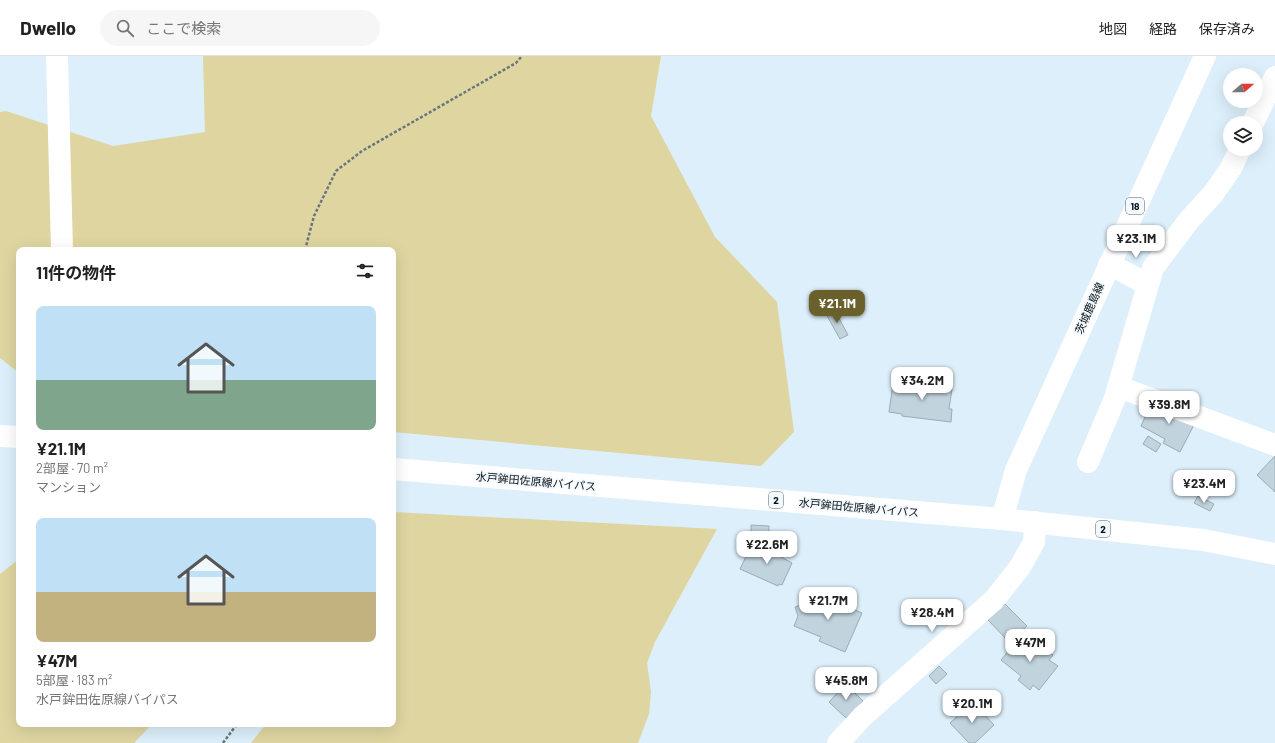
<!DOCTYPE html>
<html lang="ja">
<meta charset="utf-8">
<style>
:root{--surface:#fff;--page:#f6f6f6;--text:#222;--muted:#767676;--line:#e0e0e0;--accent:#69602c}
body{margin:0;font-family:Barlow,"Noto Sans JP",sans-serif;background:var(--page);color:var(--text);height:100vh;display:flex;flex-direction:column;font-size:15px;white-space:nowrap}
*{box-sizing:border-box;margin:0}
p{font-size:13px;color:var(--muted)}
.icon{flex:none;width:22px;height:22px;fill:none;stroke:currentColor;stroke-width:2;stroke-linecap:round;stroke-linejoin:round}
.map{position:relative;flex:1;overflow:hidden}
.details{position:absolute;left:16px;top:191px;width:380px;height:480px;display:flex;flex-direction:column;background:var(--surface);border-radius:8px;box-shadow:0 4px 16px #0002}
.details>*{flex:none}
.needle{width:26px;rotate:70deg}
.controls{position:absolute;left:1223px;top:12px;display:grid;gap:8px}
.controls a{display:grid;place-items:center;width:40px;height:40px;border-radius:50%;background:var(--surface);box-shadow:0 4px 16px #0002;font-size:20px}
.price{position:absolute;translate:-50% -34px;padding:0 9px;border-radius:8px;background:#fff;color:#222;font-size:13px;line-height:26px;filter:drop-shadow(0 1px 2px #0008)}
.price::after{content:'';position:absolute;left:50%;top:24px;width:12px;height:9px;margin-left:-6px;background:inherit;clip-path:polygon(0 0,100% 0,50% 100%)}
.price.active{background:var(--accent);color:#fff}
ul{padding:0;list-style:none}
li{display:grid;align-content:center;gap:8px;height:212px;padding:0 20px}
li span{display:grid;place-items:center;height:124px;border-radius:8px;color:#555}
li>.icon{margin-inline-start:auto}
span .icon{width:72px;height:72px;fill:#fffc;stroke-width:1}
li b{font-size:17px}
h2{display:flex;justify-content:space-between;align-items:center;height:48px;padding:0 20px;font-size:17px}
header{display:flex;align-items:center;gap:24px;box-sizing:border-box;height:56px;padding:0 20px;background:var(--surface);border-bottom:1px solid var(--line)}
header strong{font-size:19px}
nav{display:flex;gap:22px;margin-inline-start:auto;font-size:14px}
.search{width:280px;height:36px;background:var(--page);display:flex;align-items:center;gap:10px;box-sizing:border-box;padding:0 14px;border-radius:22px;color:var(--muted);font-size:15px}
.map>svg:first-child{display:block}
</style>
<header>
<strong>Dwello</strong>
<div class="search"><svg class="icon" aria-label="search" viewBox="0 0 24 24"><circle cx="10" cy="10" r="6"/><path d="M15 15l6 6"/></svg>ここで検索</div>
<nav><a>地図</a><a>経路</a><a>保存済み</a></nav>
</header>
<div class="map">
<svg width="1275" height="687" viewBox="0 0 1275 687">
<rect width="100%" height="100%" fill="#dceffa"/>
<!-- green -->
<g fill="#ded5a1">
<path d="M203 0H661L651 60 715 181 777 246 794 376 761 410 393 376V194H19V317L0 302V56L6 55 113 90 205 76Z"/>
<path d="M393 456 717 473 655 586 647 607 651 636 649 658 638 687H251L266 668H393Z"/>
<path d="M19 503V668H152L134 687H0V518Z"/>
</g>
<!-- building -->
<g fill="#c1d3dd" stroke="#9aacb6">
<path d="M834 253 848 279 840 283 826 258Z"/>
<path d="M923 325 941 327 940 332 952 333 949 353H952L951 366 902 360V358L889 356 893 327 922 330Z"/>
<path d="M1152 346 1197 363 1180 396 1163 387 1165 383 1141 370Z"/>
<path d="M1148 380 1161 388 1156 396 1143 388Z"/>
<path d="M1275 400V436L1257 419Z"/>
<path d="M1198 440 1214 448 1210 455 1194 447Z"/>
<path d="M751 469 769 470V479L751 478Z"/>
<path d="M752 488 763 493 765 489 783 497 781 501 792 507 782 529 779 528 778 530 740 513Z"/>
<path d="M825 535 828 543 862 557 845 596 819 585 821 581 794 570 798 560 795 551 811 545 809 540Z"/>
<path d="M1005 548 1027 570 1009 586 988 564Z"/>
<path d="M1020 581 1032 588 1034 585 1053 599 1049 604 1058 610 1039 634 1033 629 1030 634 1018 624 1021 620 1001 604Z"/>
<path d="M939 610 947 618 936 628 929 620Z"/>
<path d="M846 628 863 645 846 662 829 646Z"/>
<path d="M973 646 994 669 975 687H969L950 667Z"/>
</g>
<g fill="none" stroke-linecap="round" stroke-linejoin="round">
<!-- path -->
<g stroke="#69757c" stroke-width="2.5" stroke-dasharray="3 2" stroke-linecap="butt">
<path d="M305 194 314 160 336 115 362 95 516 7 522 0"/>
<path d="M223 687 237 668"/>
</g>
<!-- minor -->
<g stroke="#fff" stroke-width="22">
<path d="M57 0 62 194"/>
<path d="M1253 67 1275 21"/>
<path d="M1109 208 1147 228"/>
<path d="M1119 331 1275 389"/>
<path d="M1088 406 1115 342 1153 212 1190 163 1213 138 1231 112 1240 93"/>
<path d="M838 687 863 660 994 544 1020 511 1034 486 1035 466"/>
</g>
<!-- major -->
<g stroke="#fff" stroke-width="22">
<path d="M0 380 19 381"/>
<path d="M393 413 1002 463 1203 484 1275 498"/>
<path d="M1002 463 1016 414 1205 0"/>
</g>
</g>
<g text-anchor="middle" dominant-baseline="central" stroke-width="3.5" stroke-linejoin="round" paint-order="stroke">
<!-- shield labels -->
<g fill="#f3faff" stroke="#4f565a" stroke-width="1">
<rect x="1126" y="142" width="18" height="16" rx="3"/>
<rect x="769" y="436" width="14" height="16" rx="3"/>
<rect x="1096" y="465" width="14" height="16" rx="3"/>
</g>
<g font-size="10" font-weight="bold" fill="#090f13">
<text x="1135" y="150">18</text>
<text x="776" y="444">2</text>
<text x="1103" y="473">2</text>
</g>
<!-- street labels -->
<g font-size="11" fill="#090f13" stroke="#f3faff">
<text transform="translate(1089 252) rotate(-66)">茨城鹿島線</text>
<text transform="translate(536 425) rotate(5)">水戸鉾田佐原線バイパス</text>
<text transform="translate(859 451) rotate(5)">水戸鉾田佐原線バイパス</text>
</g>
</g>
</svg>
<div class="controls">
<a><svg class="needle" viewBox="-14 -14 28 28"><path d="M0-13l5 13h-10z" fill="#e53935"/><path d="M0 13l5-13h-10z" fill="#767676"/></svg></a>
<a><svg class="icon" aria-label="layers" viewBox="0 0 24 24"><path d="M12 4l9 5-9 5-9-5zM3 14l9 5 9-5"/></svg></a>
</div>
<b class="price" style="left:1136px;top:203px">¥23.1M</b>
<b class="price active" style="left:837px;top:268px">¥21.1M</b>
<b class="price" style="left:922px;top:345px">¥34.2M</b>
<b class="price" style="left:1169px;top:369px">¥39.8M</b>
<b class="price" style="left:1204px;top:448px">¥23.4M</b>
<b class="price" style="left:767px;top:509px">¥22.6M</b>
<b class="price" style="left:828px;top:565px">¥21.7M</b>
<b class="price" style="left:932px;top:577px">¥28.4M</b>
<b class="price" style="left:1030px;top:607px">¥47M</b>
<b class="price" style="left:846px;top:645px">¥45.8M</b>
<b class="price" style="left:972px;top:668px">¥20.1M</b>
<section class="details">
<h2>11件の物件<svg class="icon" aria-label="filters" viewBox="0 0 24 24"><path d="M4 7h16M4 17h16"/><circle cx="9" cy="7" r="2"/><circle cx="15" cy="17" r="2"/></svg></h2>
<ul>
<li><span style="background:linear-gradient(#bfe0f5 60%,#7fa58c 0)"><svg class="icon" aria-label="home" viewBox="0 0 24 24"><path d="M3 11l9-7 9 7M6 9v11h12V9"/></svg></span><div><b>¥21.1M</b><p>2部屋 · 70 m²</p><p>マンション</p></div></li>
<li><span style="background:linear-gradient(#bfe0f5 60%,#c2b280 0)"><svg class="icon" aria-label="home" viewBox="0 0 24 24"><path d="M3 11l9-7 9 7M6 9v11h12V9"/></svg></span><div><b>¥47M</b><p>5部屋 · 183 m²</p><p>水戸鉾田佐原線バイパス</p></div></li>
</ul>
</section>
</div>
